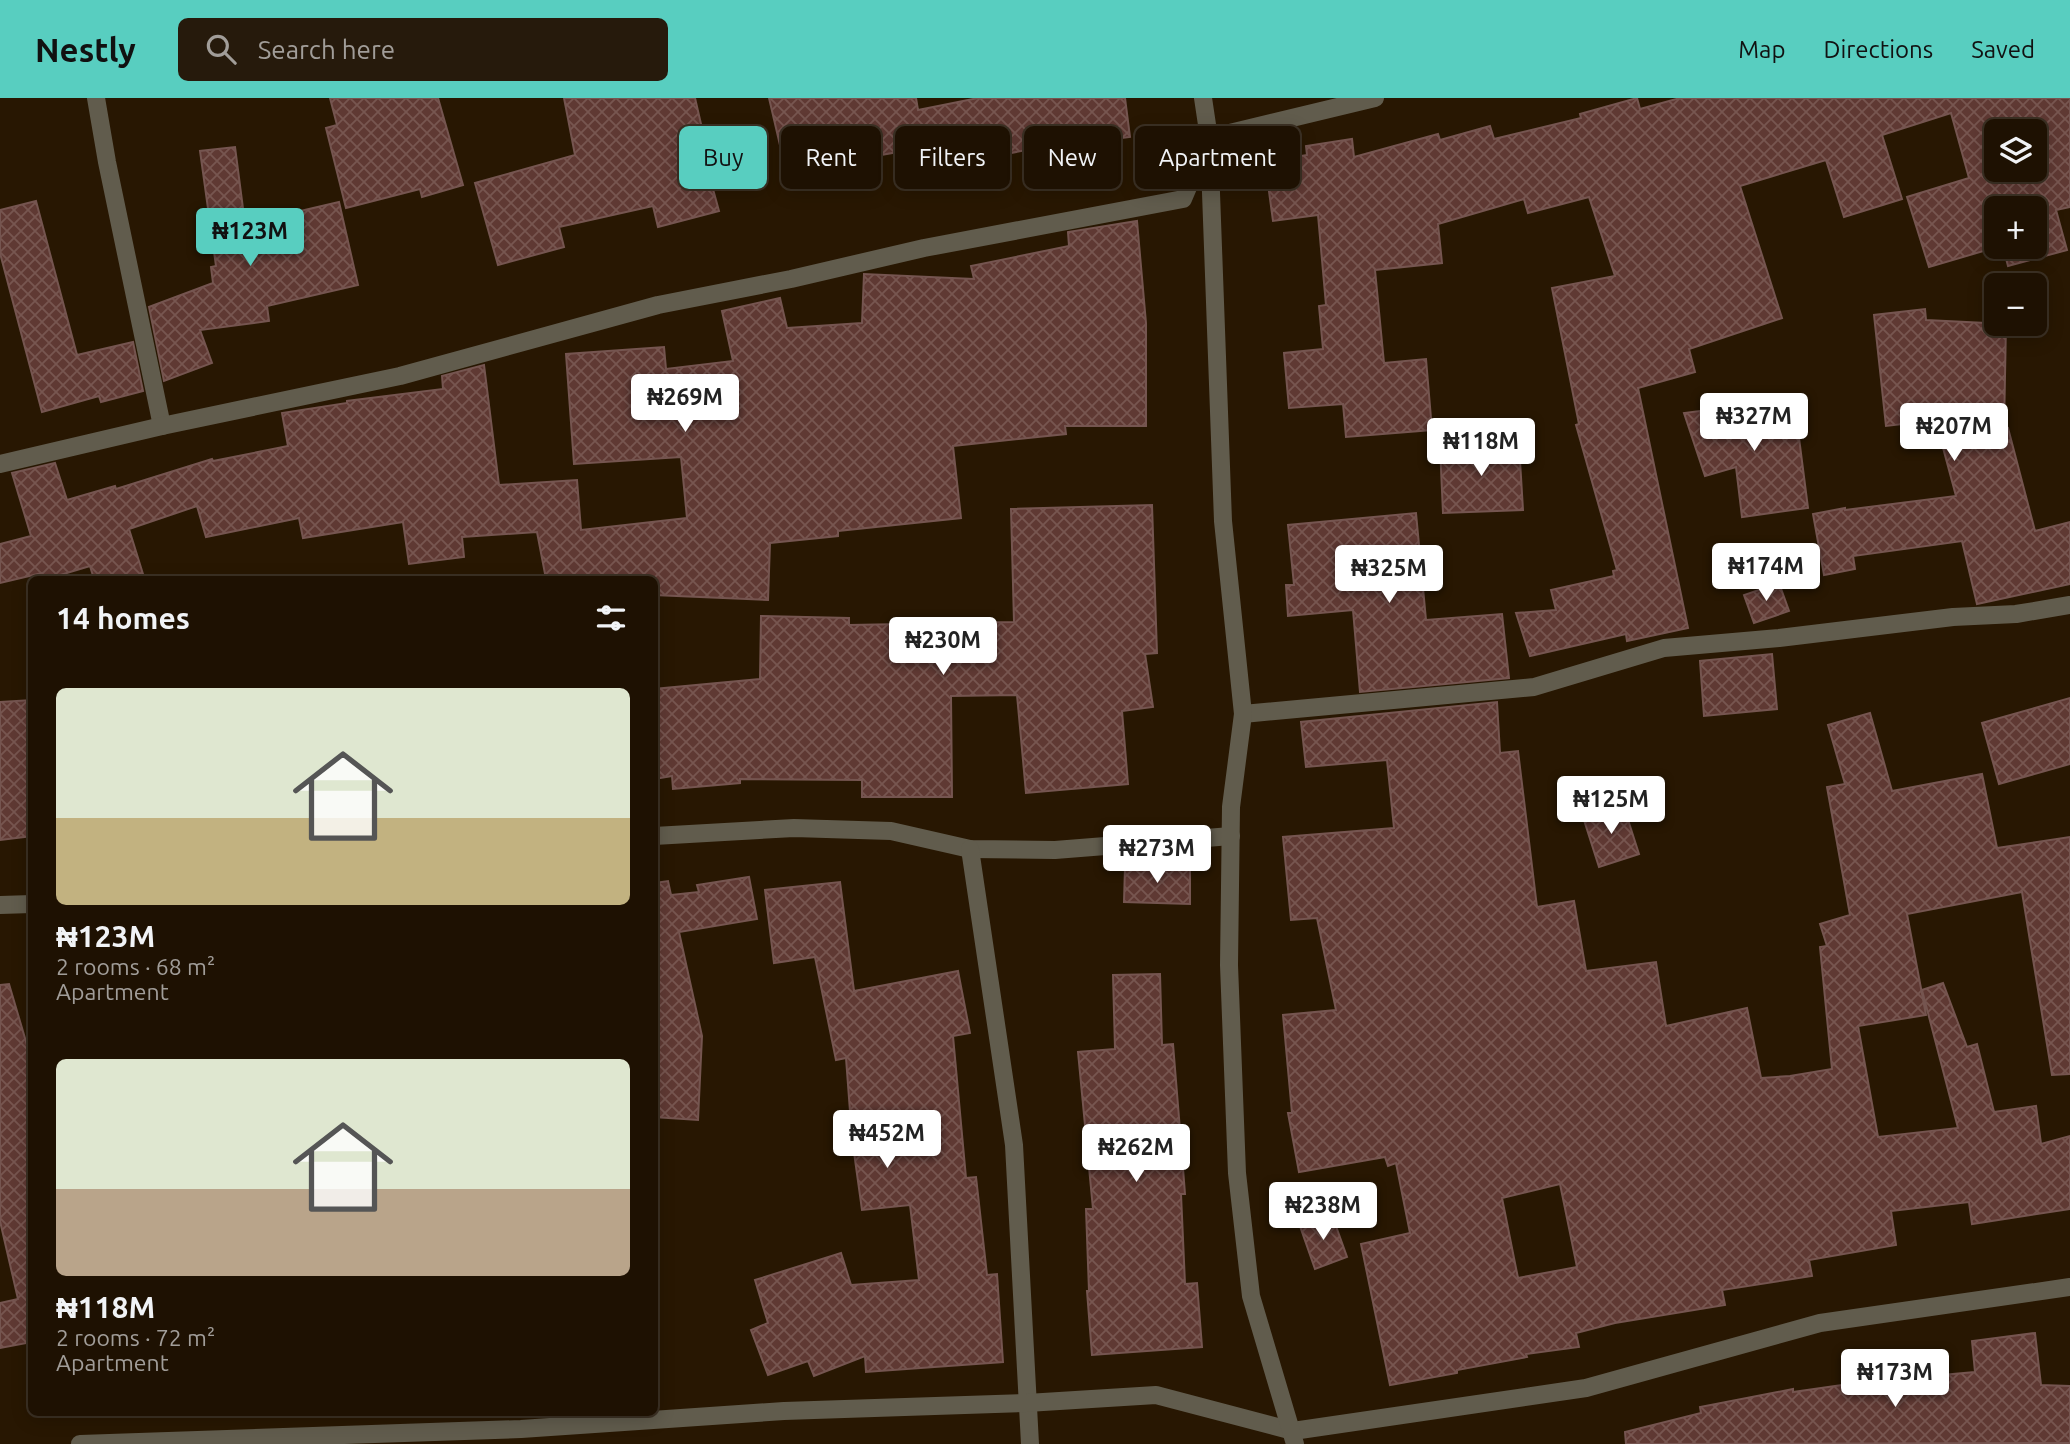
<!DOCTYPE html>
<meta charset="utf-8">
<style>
:root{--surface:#1e1102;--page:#261a0c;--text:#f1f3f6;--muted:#a19d99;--line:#3c3124;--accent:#58cec0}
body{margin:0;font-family:Ubuntu,sans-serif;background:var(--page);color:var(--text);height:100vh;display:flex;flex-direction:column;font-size:26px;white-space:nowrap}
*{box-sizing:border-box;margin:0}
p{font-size:23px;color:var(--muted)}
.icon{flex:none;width:38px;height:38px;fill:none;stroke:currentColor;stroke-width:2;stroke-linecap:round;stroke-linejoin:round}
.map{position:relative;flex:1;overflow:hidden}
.drawer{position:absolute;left:28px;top:478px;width:630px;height:840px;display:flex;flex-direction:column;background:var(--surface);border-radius:10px;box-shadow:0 4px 18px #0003,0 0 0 2px var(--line)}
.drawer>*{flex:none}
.banner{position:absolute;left:679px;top:28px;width:665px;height:63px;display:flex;gap:14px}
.controls{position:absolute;left:1984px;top:21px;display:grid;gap:14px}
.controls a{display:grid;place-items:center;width:63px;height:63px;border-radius:10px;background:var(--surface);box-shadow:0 4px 18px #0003,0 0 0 2px var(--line);font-size:35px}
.price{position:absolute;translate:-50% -60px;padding:0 16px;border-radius:7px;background:#fff;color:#222;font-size:23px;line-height:46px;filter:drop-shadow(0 2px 4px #0008)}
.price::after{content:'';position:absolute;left:50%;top:42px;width:21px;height:16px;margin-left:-10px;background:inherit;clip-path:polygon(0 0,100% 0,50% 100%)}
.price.active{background:var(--accent);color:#111}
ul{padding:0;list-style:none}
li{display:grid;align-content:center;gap:14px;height:371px;padding:0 28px}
li span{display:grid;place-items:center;height:217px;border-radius:10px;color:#555}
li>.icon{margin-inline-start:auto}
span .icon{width:126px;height:126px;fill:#fffc;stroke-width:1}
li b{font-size:30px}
h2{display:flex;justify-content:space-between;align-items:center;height:84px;padding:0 28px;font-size:30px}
.tag{padding:0 24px;border-radius:10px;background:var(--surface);box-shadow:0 4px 18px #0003,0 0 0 2px var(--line);font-size:24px;line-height:63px}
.tag.active{background:var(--accent);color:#111}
header{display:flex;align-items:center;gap:42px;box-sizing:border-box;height:98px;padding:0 35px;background:var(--accent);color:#111}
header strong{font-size:33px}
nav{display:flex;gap:38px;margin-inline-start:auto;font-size:24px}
.search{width:490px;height:63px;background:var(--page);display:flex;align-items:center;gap:18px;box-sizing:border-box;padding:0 24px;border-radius:10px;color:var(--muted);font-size:26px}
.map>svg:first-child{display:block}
</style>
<header>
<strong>Nestly</strong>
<div class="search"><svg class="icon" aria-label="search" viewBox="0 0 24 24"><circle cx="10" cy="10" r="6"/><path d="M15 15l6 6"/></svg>Search here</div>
<nav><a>Map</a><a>Directions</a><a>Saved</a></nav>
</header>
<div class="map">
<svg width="2070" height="1346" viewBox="0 0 2070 1346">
<defs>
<pattern id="building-cross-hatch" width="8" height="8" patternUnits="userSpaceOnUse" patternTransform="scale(1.75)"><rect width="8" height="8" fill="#5f3933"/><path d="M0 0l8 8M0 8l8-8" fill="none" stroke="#775650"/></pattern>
</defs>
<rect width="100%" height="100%" fill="#281702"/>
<!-- building -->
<g fill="url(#building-cross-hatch)" stroke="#755550" stroke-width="2" fill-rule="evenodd">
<path d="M330 0H438L463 87 422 99 420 91 346 110 326 30 337 27Z"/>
<path d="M564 0H695L704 39 699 40 719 113 658 129 653 108 559 129 564 149 498 167 475 85 575 57Z"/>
<path d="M769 0H916L918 12 978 0H1125L1130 39 1068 47V44L959 65 955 44 875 58 871 40 783 60Z"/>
<path d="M1637 0 1640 11 1680 0H2070V109L2056 112 2067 152 2008 168 2003 149H2035V110H1997V149L1929 169 1907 99 1969 80 1951 15 1882 37 1902 101 1844 119 1826 62 1740 88 1782 220 1689 251 1695 274 1638 290 1688 530 1627 543 1626 536 1530 558 1516 515 1556 512 1551 492 1614 478 1613 473 1617 472 1576 327 1579 326 1552 190 1615 178 1589 99 1528 115 1524 101 1438 126 1442 165 1375 172 1384 265 1426 261 1432 332 1346 339 1343 306 1289 310 1284 255 1323 251 1319 208 1326 207 1318 117 1273 123 1265 64 1307 57 1306 48 1352 41 1354 59 1438 36 1440 42 1490 28 1494 41 1581 20 1580 16ZM1997 33H2035V72H1997Z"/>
<path d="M235 49 245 126 339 104 358 187 267 208 269 223 200 232 212 265 164 283 149 209 213 185 211 169 216 168 200 53Z"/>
<path d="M36 103 77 257 133 244 143 293 101 304 99 298 42 314 0 155V112Z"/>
<path d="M1137 123 1146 225V328H1065L1066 336 953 348 961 420 838 433V438L770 445 768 502 654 497V481H546L537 434 462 439 464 459 409 466 403 424 303 440 299 420 206 439 197 408 129 431 143 476 125 481H94L90 468 47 481H44L42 475 0 485V446L31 438 12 375 55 365 67 402 115 388 116 391 212 361 213 363 288 348 282 315 347 305V303L443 291 442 278 484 267 499 387 577 382 581 432 687 420 681 359 574 366 566 256 664 249 666 271 733 263 722 213 780 200 787 230 862 225 864 176 974 181 971 168 1069 148 1068 134Z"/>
<path d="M1925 211 1926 222 2006 226 2004 331 2008 330 2035 433 2070 424V486L1977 506 1962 443 1853 458 1855 471 1824 477 1813 416 1845 410V412L1956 398 1938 331V322L1886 328 1874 217Z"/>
<path d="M1794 301 1808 410 1742 419 1736 369 1705 378 1684 315Z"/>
<path d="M1519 346 1523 412 1443 415 1440 348Z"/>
<path d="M1152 407 1157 555 1145 556 1153 609 1122 613 1128 686 1026 695 1017 597 951 598 952 699H862V682L740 681V685L673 691 672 678 654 681V591L760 581 761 518 849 520V527L1014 524 1011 411Z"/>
<path d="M1416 415 1426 522 1502 516 1509 580 1360 594 1353 512 1288 518 1286 487H1294L1288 427Z"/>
<path d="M1779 485 1789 513 1754 525 1744 497Z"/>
<path d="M1772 556 1777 611 1704 618 1700 563Z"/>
<path d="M2070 600V666L1999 686 1982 625Z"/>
<path d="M32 602V738L0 742V604Z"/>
<path d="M1497 604 1500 655 1518 653 1537 809 1574 803 1586 873 1656 864 1666 928 1747 910 1761 980 1790 978 1832 971 1820 849 1827 848 1820 826 1850 817 1827 689 1845 686 1828 627 1870 615 1892 693 1982 676 1997 750 2070 739V976L2052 977 2022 794 1907 816 1926 917 1858 928 1878 1039 1958 1030 1922 892 1943 885 1967 949 1977 946 1994 1014 2036 1008 2041 1046 2070 1038V1111L1972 1126 1969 1104 1891 1113 1896 1147 1809 1162 1812 1178 1722 1192 1725 1207 1615 1225 1576 1235 1579 1249 1526 1256 1527 1259 1457 1272V1275L1390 1287 1361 1146 1410 1135 1396 1065 1388 1068 1385 1059 1299 1074 1288 1015H1292L1283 917 1336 912 1317 820 1291 822 1283 739 1394 730 1387 662 1306 669 1301 624ZM1560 1086 1577 1169 1518 1180 1502 1100Z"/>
<path d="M1623 706 1639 756 1599 769 1583 719Z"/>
<path d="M1125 769 1190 770V806L1124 804Z"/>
<path d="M749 779 757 821 679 834 702 938 698 1022 654 1019V785L668 783 671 797 699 794 697 787Z"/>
<path d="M840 784 854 893 958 873 970 935 953 938 966 1080 976 1079 987 1177 997 1176 1003 1264 866 1274 865 1258 814 1278 808 1263 768 1277 751 1232 768 1225 755 1182 841 1155 851 1187 919 1182 910 1107 862 1112 852 1040 846 960 836 962 815 859 774 865 765 792Z"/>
<path d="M1160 876 1162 947 1173 946 1180 1032 1185 1096H1181L1185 1186 1197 1185 1202 1249 1092 1257 1087 1193H1089L1086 1111H1093L1078 954 1115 951 1113 877Z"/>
<path d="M9 886 32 964V1244L0 1250V1205L18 1201 0 1123V887Z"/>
<path d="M1332 1117 1347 1159 1315 1171 1300 1128Z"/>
<path d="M2035 1235 2041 1287 2070 1288V1345L1626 1346 1625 1334 1701 1315 1700 1309 1793 1291V1294L1863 1284 1975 1274 1972 1243Z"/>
</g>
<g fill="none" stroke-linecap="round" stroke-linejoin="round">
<!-- minor -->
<g stroke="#615c4d" stroke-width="18">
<path d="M96 0 107 64 162 328"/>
<path d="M0 366 162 328 400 278 658 207 791 181 924 150 1183 101 1209 40 1375 0"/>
<path d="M1243 616 1534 589 1664 550 1779 540 1953 519 2016 516 2070 507"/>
<path d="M654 738 794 730 891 733 970 751 1055 752 1231 738"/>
<path d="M970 751 1014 1047 1030 1346"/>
<path d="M0 807 32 806"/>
<path d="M80 1346 521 1331 784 1313 1027 1305 1156 1297 1293 1333 1586 1290 1820 1225 2070 1189"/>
</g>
<!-- tertiary -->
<path stroke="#615c4d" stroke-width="18" d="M1203 0 1209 40 1223 423 1243 616 1231 709 1229 867 1237 1075 1251 1198 1295 1346"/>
</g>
</svg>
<div class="controls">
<a><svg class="icon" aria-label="layers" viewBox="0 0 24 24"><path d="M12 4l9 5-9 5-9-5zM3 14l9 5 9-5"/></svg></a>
<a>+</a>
<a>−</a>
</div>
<b class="price active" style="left:250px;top:170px">₦123M</b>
<b class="price" style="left:685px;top:336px">₦269M</b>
<b class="price" style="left:1754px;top:355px">₦327M</b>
<b class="price" style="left:1954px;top:365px">₦207M</b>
<b class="price" style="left:1481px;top:380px">₦118M</b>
<b class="price" style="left:1766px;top:505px">₦174M</b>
<b class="price" style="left:1389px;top:507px">₦325M</b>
<b class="price" style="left:943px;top:579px">₦230M</b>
<b class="price" style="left:1611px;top:738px">₦125M</b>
<b class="price" style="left:1157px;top:787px">₦273M</b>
<b class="price" style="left:887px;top:1072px">₦452M</b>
<b class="price" style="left:1136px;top:1086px">₦262M</b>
<b class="price" style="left:1323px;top:1144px">₦238M</b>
<b class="price" style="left:1895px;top:1311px">₦173M</b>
<div class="banner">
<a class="tag active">Buy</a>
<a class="tag">Rent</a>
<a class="tag">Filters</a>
<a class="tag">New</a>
<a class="tag">Apartment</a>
</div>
<section class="drawer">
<h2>14 homes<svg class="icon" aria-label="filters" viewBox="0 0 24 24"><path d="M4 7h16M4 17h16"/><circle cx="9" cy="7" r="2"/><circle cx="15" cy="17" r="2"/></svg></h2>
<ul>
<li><span style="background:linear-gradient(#dfe7d0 60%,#c2b280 0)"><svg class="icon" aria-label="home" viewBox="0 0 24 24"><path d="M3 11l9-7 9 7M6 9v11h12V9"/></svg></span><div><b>₦123M</b><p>2 rooms · 68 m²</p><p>Apartment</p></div></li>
<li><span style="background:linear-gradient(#dfe7d0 60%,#b9a48a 0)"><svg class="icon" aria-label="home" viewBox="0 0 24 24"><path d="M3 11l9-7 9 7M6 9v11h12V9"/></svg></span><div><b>₦118M</b><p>2 rooms · 72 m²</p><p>Apartment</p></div></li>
</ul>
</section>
</div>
